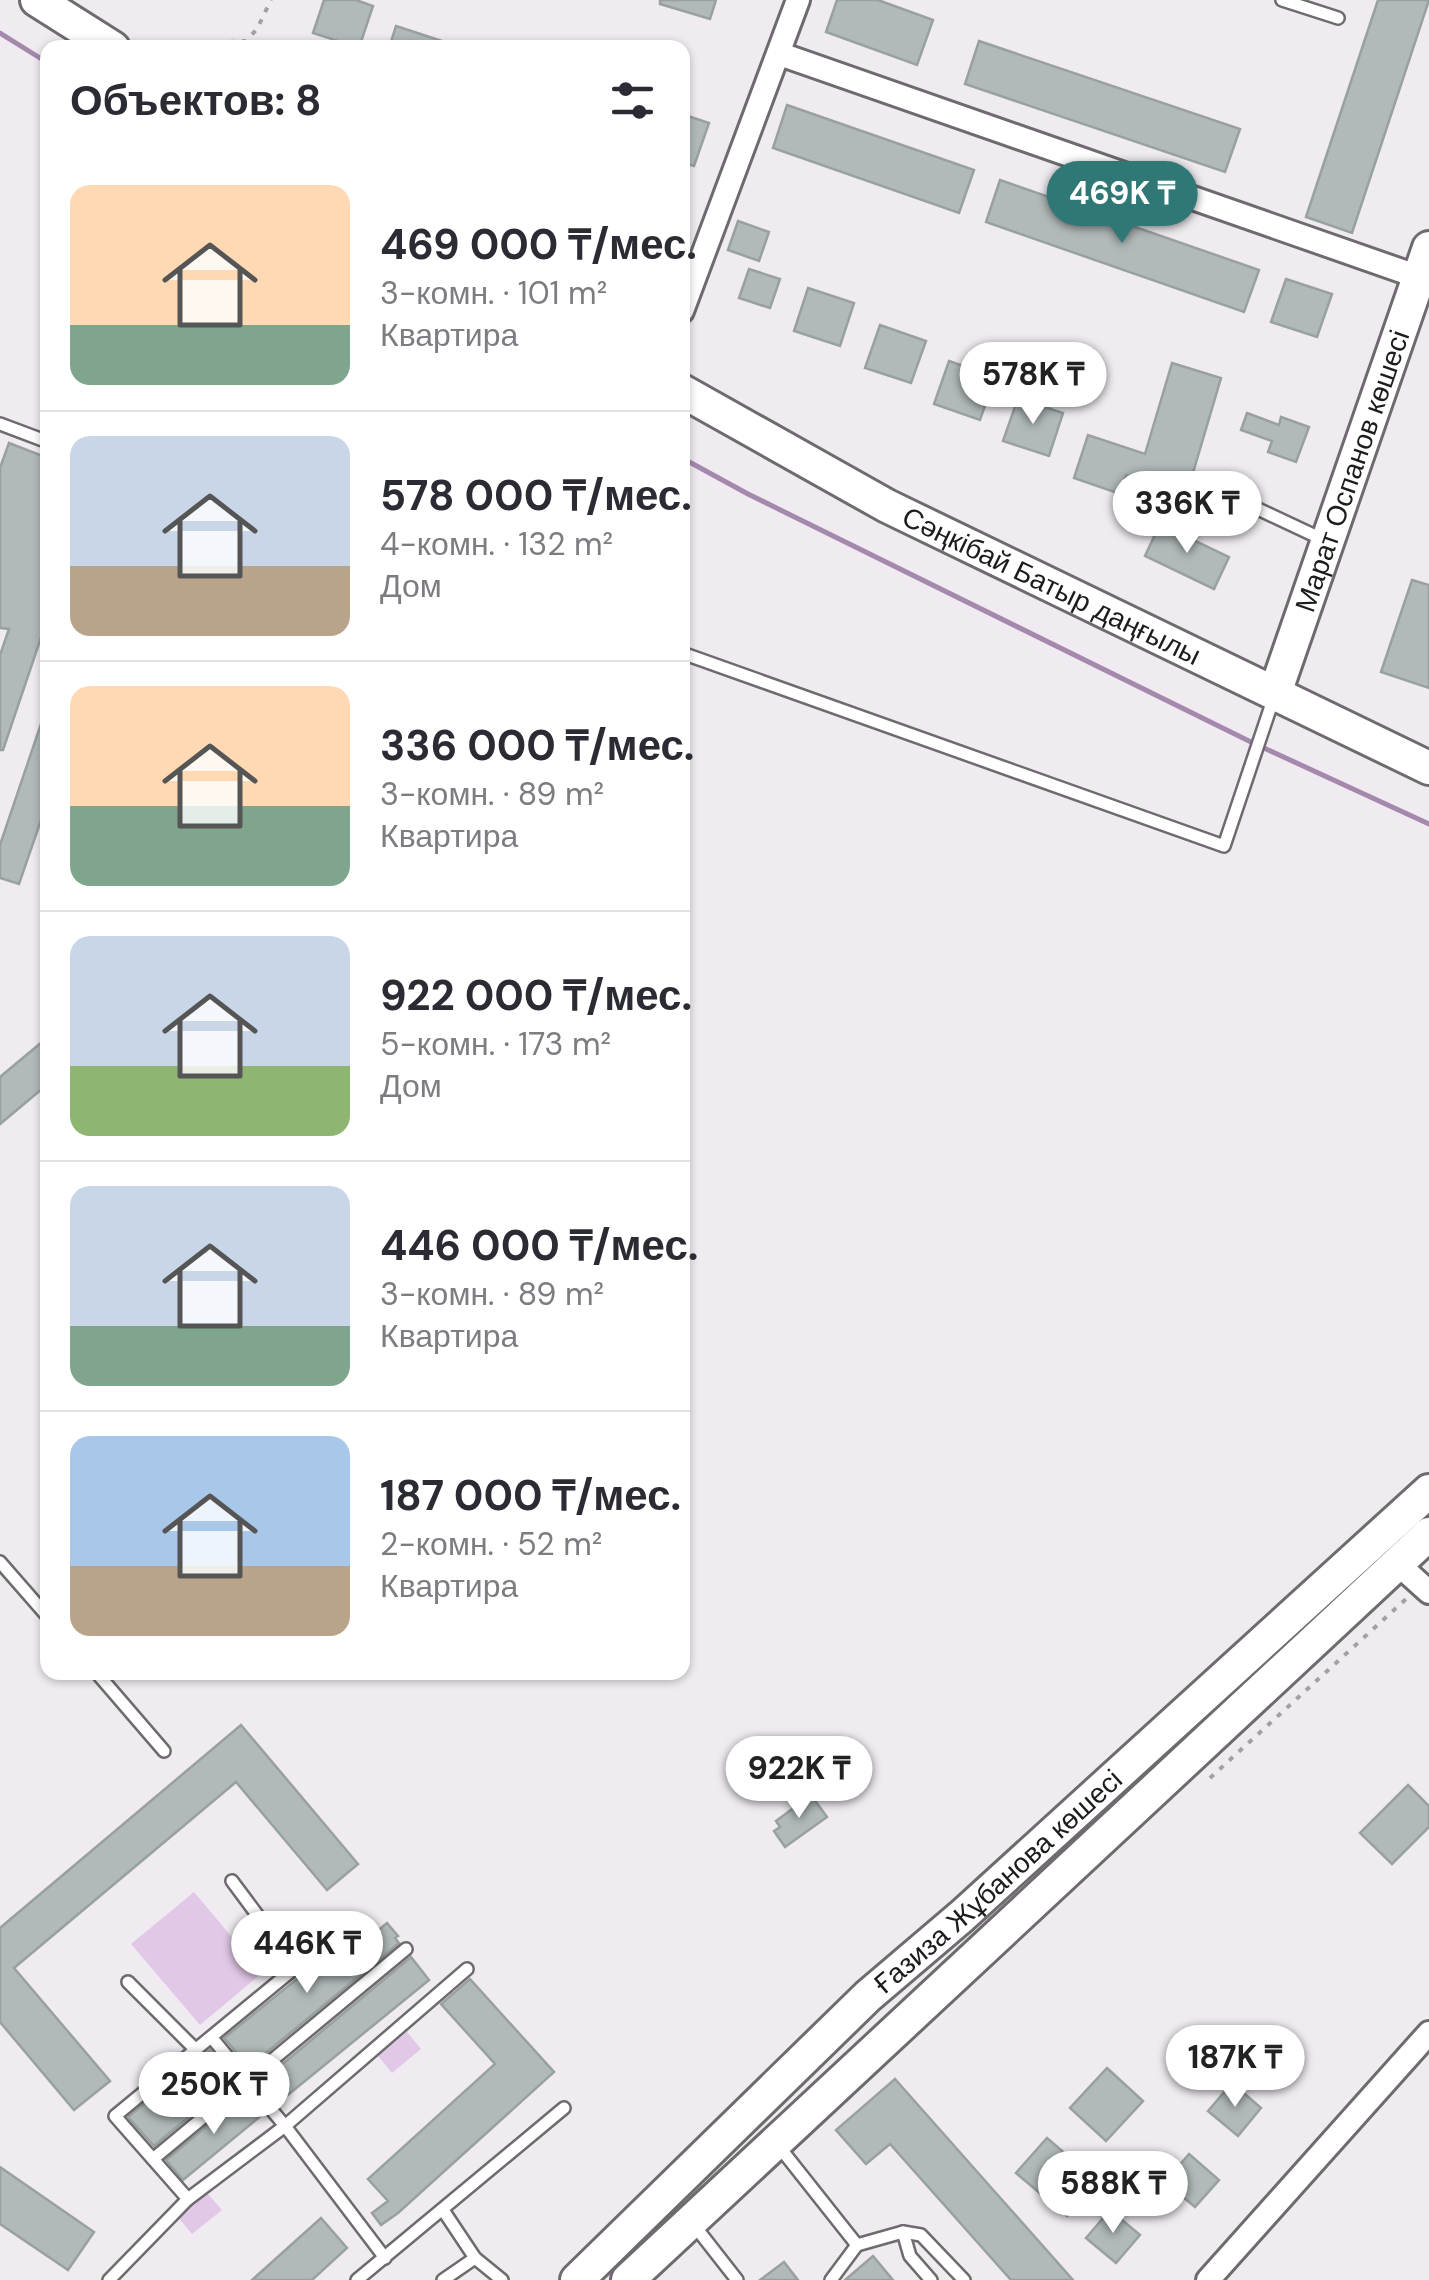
<!DOCTYPE html>
<html lang="ru">
<meta charset="utf-8">
<style>
:root{--surface:#fff;--page:#f2f2f3;--text:#2b2b33;--muted:#7c7c81;--line:#e1e1e2;--accent:#2f7875}
body{margin:0;font-family:"DM Sans",sans-serif;background:var(--page);color:var(--text);height:100vh;display:flex;flex-direction:column;font-size:38px;white-space:nowrap}
*{box-sizing:border-box;margin:0}
p{font-size:32px;color:var(--muted)}
.icon{flex:none;width:55px;height:55px;fill:none;stroke:currentColor;stroke-width:2;stroke-linecap:round;stroke-linejoin:round}
.map{position:relative;flex:1;overflow:hidden}
.panel{position:absolute;left:40px;top:40px;width:650px;height:1640px;display:flex;flex-direction:column;background:var(--surface);border-radius:20px;box-shadow:0 2px 8px #0004}
.panel>*{flex:none}
.price{position:absolute;translate:-50% -85px;padding:0 22px;border-radius:35px;background:#fff;color:#222;font-size:32px;line-height:65px;filter:drop-shadow(0 2px 5px #0008)}
.price::after{content:'';position:absolute;left:50%;top:60px;width:30px;height:22px;margin-left:-15px;background:inherit;clip-path:polygon(0 0,100% 0,50% 100%)}
.price.on{background:var(--accent);color:#fff}
ul{padding:0;list-style:none}
li{display:flex;align-items:center;gap:30px;height:250px;padding:0 30px}
li+li{border-top:2px solid var(--line)}
li span{display:grid;place-items:center;flex:none;width:280px;height:200px;border-radius:20px;color:#555}
li>.icon{margin-inline-start:auto}
span .icon{width:120px;height:120px;fill:#fffc;stroke-width:1}
li b{font-size:42px}
h2{display:flex;justify-content:space-between;align-items:center;height:120px;padding:0 30px;font-size:42px}
.map>svg:first-child{display:block}
</style>
<div class="map">
<svg width="1429" height="2280" viewBox="0 0 1429 2280">
<rect width="100%" height="100%" fill="#efebf1"/>
<!-- green -->
<g fill="#e1c8e7">
<path d="M194 1892 262 1973 200 2025 131 1944Z"/>
<path d="M407 2032 421 2049 392 2073 378 2056Z"/>
<path d="M206 2192 222 2210 192 2234 177 2216Z"/>
</g>
<g fill="none" stroke-linecap="round" stroke-linejoin="round">
<!-- stream -->
<g stroke="#a589ad" stroke-width="5">
<path d="M0 33 48 63"/>
<path d="M682 458 748 494 1251 742 1429 824"/>
</g>
</g>
<!-- building -->
<g fill="#b1bab9" stroke="#98a1a0" stroke-width="2.5">
<path d="M324 0H356L373 6 359 48 313 33Z"/>
<path d="M660 0H716L710 19 660 4Z"/>
<path d="M837 0H878L933 20 917 65 826 32Z"/>
<path d="M1378 0H1429L1352 233 1306 217Z"/>
<path d="M396 26 454 45V48H389Z"/>
<path d="M979 41 1240 129 1225 172 965 84Z"/>
<path d="M787 105 974 170 959 213 773 148Z"/>
<path d="M682 114 709 123 694 166 682 162Z"/>
<path d="M1000 180 1259 270 1244 312 986 222Z"/>
<path d="M738 221 769 232 759 261 728 250Z"/>
<path d="M749 269 780 279 770 308 739 298Z"/>
<path d="M1286 279 1332 294 1317 337 1271 322Z"/>
<path d="M808 288 854 303 840 346 794 331Z"/>
<path d="M880 325 926 341 911 383 865 368Z"/>
<path d="M949 361 995 377 980 420 934 404Z"/>
<path d="M1172 363 1221 378 1187 493 1126 475 1120 494 1074 478 1088 435 1145 454Z"/>
<path d="M1018 398 1063 413 1049 456 1003 441Z"/>
<path d="M1247 413 1279 425 1281 417 1309 427 1296 462 1268 452 1272 441 1241 430Z"/>
<path d="M9 443 48 458V617L3 750H0V655L9 629 0 628V468Z"/>
<path d="M1160 524 1229 557 1214 589 1145 556Z"/>
<path d="M1412 580 1429 585V688L1381 672Z"/>
<path d="M45 712H48V800L19 884 0 878V845Z"/>
<path d="M48 1037V1084L0 1124V1077Z"/>
<path d="M241 1725 358 1864 327 1890 236 1782 14 1968 110 2081 74 2110 0 2022V1928Z"/>
<path d="M1408 1785 1429 1806V1827L1392 1864 1360 1833Z"/>
<path d="M811 1795 827 1817 785 1847 774 1831 780 1827 776 1821Z"/>
<path d="M387 1923 398 1936 395 1938 399 1943 249 2067 224 2038 339 1945 348 1956Z"/>
<path d="M411 1957 429 1980 278 2103 261 2082Z"/>
<path d="M470 1979 554 2072 398 2213 381 2225 372 2213 388 2201 368 2179 495 2064 441 2004Z"/>
<path d="M210 2050 234 2079 154 2146 128 2117Z"/>
<path d="M1107 2068 1143 2101 1106 2141 1070 2108Z"/>
<path d="M895 2079 1003 2201 1073 2280H1011L890 2144 866 2164 836 2130Z"/>
<path d="M1232 2083 1261 2108 1238 2136 1208 2111Z"/>
<path d="M246 2094 263 2114 183 2180 166 2160Z"/>
<path d="M1047 2138 1097 2181 1067 2216 1016 2173Z"/>
<path d="M1189 2154 1219 2180 1195 2207 1165 2182Z"/>
<path d="M0 2167 94 2232 68 2270 0 2224Z"/>
<path d="M1110 2210 1140 2235 1116 2263 1086 2238Z"/>
<path d="M321 2218 347 2248 312 2280H252Z"/>
<path d="M873 2256 893 2280H845Z"/>
<path d="M784 2262 798 2280H760Z"/>
</g>
<g fill="none" stroke-linecap="round" stroke-linejoin="round">
<!-- lane casing -->
<g stroke="#6e6a6f" stroke-width="16">
<g id="lane">
<path d="M1282 0 1338 18"/>
<path d="M0 424 48 442"/>
<path d="M1207 485 1324 540"/>
<path d="M682 653 1224 846 1274 697"/>
<path d="M0 1562 48 1617"/>
<path d="M96 1672 164 1751"/>
<path d="M296 1967 355 1920"/>
<path d="M128 1982 196 2050"/>
<path d="M212 2038 285 2126 385 2258"/>
<path d="M777 2144 857 2245 831 2280"/>
<path d="M153 2159 406 1949"/>
<path d="M188 2199 115 2116 296 1967 232 1881"/>
<path d="M443 2210 475 2258 502 2280"/>
<path d="M694 2225 737 2280"/>
<path d="M903 2232 910 2256 931 2280"/>
<path d="M857 2245 903 2232 921 2235 964 2280"/>
<path d="M109 2280 188 2199 285 2126 467 1969"/>
<path d="M357 2280 564 2108"/>
<path d="M443 2280 475 2258"/>
</g>
</g>
<!-- street casing -->
<g stroke="#6e6a6f" stroke-width="28">
<g id="street">
<path d="M780 54 1419 277"/>
<path d="M682 311 798 0"/>
<path d="M1398 1564 1429 1592"/>
<path d="M1208 2280 1429 2033"/>
</g>
</g>
<!-- secondary casing -->
<g stroke="#6e6a6f" stroke-width="38">
<g id="secondary">
<path d="M37 0 113 48"/>
<path id="s1" d="M682 391 887 506 1429 768"/>
<path id="s2" d="M1275 693 1429 248"/>
<path id="s3" d="M577 2280 868 1996 962 1916 1429 1491"/>
<path d="M628 2280 1429 1534"/>
</g>
</g>
<!-- path -->
<g stroke="#a3a0a4" stroke-width="4" stroke-dasharray="5 8" stroke-linecap="butt">
<path d="M229 42 246 41 257 29 271 0"/>
<path d="M1210 1778 1406 1599"/>
</g>
<!-- lane -->
<use href="#lane" stroke="#fff" stroke-width="11"/>
<!-- street -->
<use href="#street" stroke="#fff" stroke-width="22"/>
<!-- secondary -->
<use href="#secondary" stroke="#fff" stroke-width="32"/>
</g>
<g text-anchor="middle" dominant-baseline="central" stroke-width="8" stroke-linejoin="round" paint-order="stroke">
<!-- street labels -->
<g font-size="28" fill="#1d1b1d" stroke="#efebf1">
<text stroke="none"><textPath href="#s2" startOffset="235">Марат Оспанов көшесі</textPath></text>
<text stroke="none"><textPath href="#s1" startOffset="418">Сәңкібай Батыр даңғылы</textPath></text>
<text stroke="none"><textPath href="#s3" startOffset="580">Ғазиза Жұбанова көшесі</textPath></text>
</g>
</g>
</svg>
<b class="price on" style="left:1122px;top:246px">469K ₸</b>
<b class="price" style="left:1033px;top:427px">578K ₸</b>
<b class="price" style="left:1187px;top:556px">336K ₸</b>
<b class="price" style="left:799px;top:1821px">922K ₸</b>
<b class="price" style="left:307px;top:1996px">446K ₸</b>
<b class="price" style="left:1235px;top:2110px">187K ₸</b>
<b class="price" style="left:214px;top:2137px">250K ₸</b>
<b class="price" style="left:1113px;top:2236px">588K ₸</b>
<section class="panel">
<h2>Объектов: 8<svg class="icon" aria-label="filters" viewBox="0 0 24 24"><path d="M4 7h16M4 17h16"/><circle cx="9" cy="7" r="2"/><circle cx="15" cy="17" r="2"/></svg></h2>
<ul>
<li><span style="background:linear-gradient(#ffd9b3 70%,#7fa58c 0)"><svg class="icon" aria-label="home" viewBox="0 0 24 24"><path d="M3 11l9-7 9 7M6 9v11h12V9"/></svg></span><div><b>469 000 ₸/мес.</b><p>3-комн. · 101 m²</p><p>Квартира</p></div></li>
<li><span style="background:linear-gradient(#c9d6e8 65%,#b9a48a 0)"><svg class="icon" aria-label="home" viewBox="0 0 24 24"><path d="M3 11l9-7 9 7M6 9v11h12V9"/></svg></span><div><b>578 000 ₸/мес.</b><p>4-комн. · 132 m²</p><p>Дом</p></div></li>
<li><span style="background:linear-gradient(#ffd9b3 60%,#7fa58c 0)"><svg class="icon" aria-label="home" viewBox="0 0 24 24"><path d="M3 11l9-7 9 7M6 9v11h12V9"/></svg></span><div><b>336 000 ₸/мес.</b><p>3-комн. · 89 m²</p><p>Квартира</p></div></li>
<li><span style="background:linear-gradient(#c9d6e8 65%,#8fb573 0)"><svg class="icon" aria-label="home" viewBox="0 0 24 24"><path d="M3 11l9-7 9 7M6 9v11h12V9"/></svg></span><div><b>922 000 ₸/мес.</b><p>5-комн. · 173 m²</p><p>Дом</p></div></li>
<li><span style="background:linear-gradient(#c9d6e8 70%,#7fa58c 0)"><svg class="icon" aria-label="home" viewBox="0 0 24 24"><path d="M3 11l9-7 9 7M6 9v11h12V9"/></svg></span><div><b>446 000 ₸/мес.</b><p>3-комн. · 89 m²</p><p>Квартира</p></div></li>
<li><span style="background:linear-gradient(#a9c7e8 65%,#b9a48a 0)"><svg class="icon" aria-label="home" viewBox="0 0 24 24"><path d="M3 11l9-7 9 7M6 9v11h12V9"/></svg></span><div><b>187 000 ₸/мес.</b><p>2-комн. · 52 m²</p><p>Квартира</p></div></li>
</ul>
</section>
</div>
